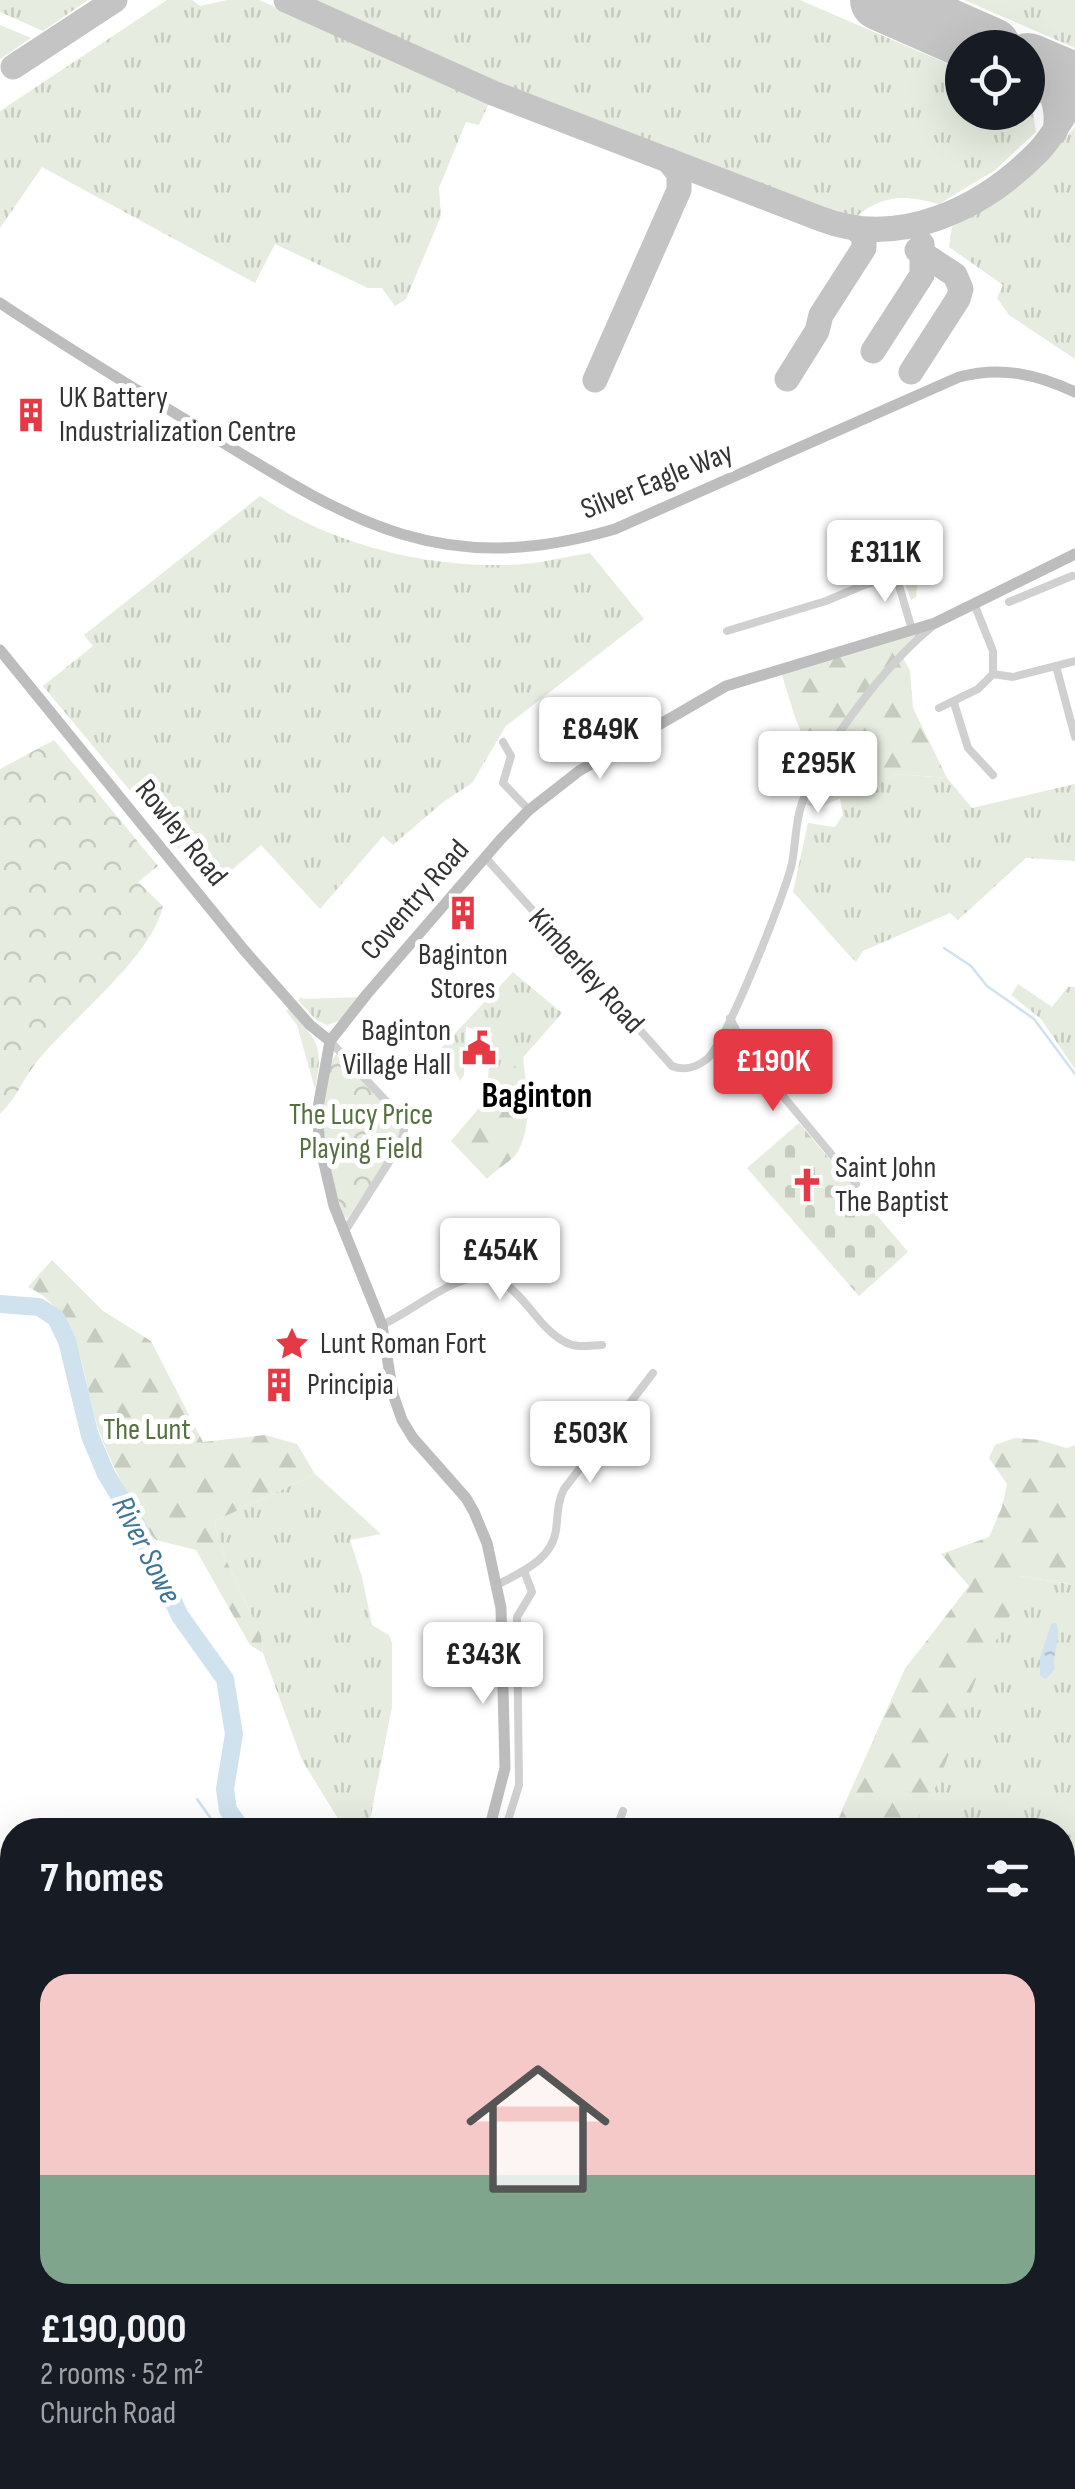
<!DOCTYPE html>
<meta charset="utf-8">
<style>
:root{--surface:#171b24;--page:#20242c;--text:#f1f3f6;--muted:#9ea1a6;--line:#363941;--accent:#e63946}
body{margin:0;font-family:"Sofia Sans Condensed",sans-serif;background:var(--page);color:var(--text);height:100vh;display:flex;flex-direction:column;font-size:38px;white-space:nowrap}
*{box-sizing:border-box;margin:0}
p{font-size:32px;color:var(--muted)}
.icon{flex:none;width:55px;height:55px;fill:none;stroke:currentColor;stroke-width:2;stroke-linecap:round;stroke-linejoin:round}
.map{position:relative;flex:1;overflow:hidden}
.side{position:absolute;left:0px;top:1818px;width:1075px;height:672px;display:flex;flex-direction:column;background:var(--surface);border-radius:40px 40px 0 0;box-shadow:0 10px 40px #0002}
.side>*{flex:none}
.controls{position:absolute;left:945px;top:30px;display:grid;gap:20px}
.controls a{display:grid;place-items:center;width:100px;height:100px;border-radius:50%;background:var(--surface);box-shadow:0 10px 40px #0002;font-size:50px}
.price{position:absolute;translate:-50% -85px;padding:0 22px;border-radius:10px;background:#fff;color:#222;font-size:32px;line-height:65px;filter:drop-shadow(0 2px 5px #0008)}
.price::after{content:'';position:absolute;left:50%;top:60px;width:30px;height:22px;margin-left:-15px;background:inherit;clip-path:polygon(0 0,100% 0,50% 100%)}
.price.current{background:var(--accent);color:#fff}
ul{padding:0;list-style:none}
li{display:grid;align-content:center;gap:20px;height:530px;padding:0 40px}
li+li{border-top:2px solid var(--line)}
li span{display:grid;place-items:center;height:310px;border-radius:30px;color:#555}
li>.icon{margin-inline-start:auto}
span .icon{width:180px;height:180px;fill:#fffc;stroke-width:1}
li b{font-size:42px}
h2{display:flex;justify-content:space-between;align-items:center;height:120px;padding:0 40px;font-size:42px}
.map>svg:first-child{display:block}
</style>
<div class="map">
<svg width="1075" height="2489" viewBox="0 0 1075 2489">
<defs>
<pattern id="grass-tufts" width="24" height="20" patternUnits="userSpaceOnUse" patternTransform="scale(2.5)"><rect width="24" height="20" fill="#e6ecdf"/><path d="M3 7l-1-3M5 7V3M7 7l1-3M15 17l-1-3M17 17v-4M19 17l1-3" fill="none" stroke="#c6cbc0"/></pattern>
<pattern id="forest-firs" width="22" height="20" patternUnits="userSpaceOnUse" patternTransform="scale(2.5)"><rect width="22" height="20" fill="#e6ecdf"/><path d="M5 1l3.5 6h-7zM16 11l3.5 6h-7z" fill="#c6cbc0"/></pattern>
<pattern id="cemetery-stones" width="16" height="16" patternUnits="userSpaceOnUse" patternTransform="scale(2.5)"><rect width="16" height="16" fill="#e6ecdf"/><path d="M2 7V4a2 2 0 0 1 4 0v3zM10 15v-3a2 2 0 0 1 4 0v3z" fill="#c6cbc0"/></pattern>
<pattern id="park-crowns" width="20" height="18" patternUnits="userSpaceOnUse" patternTransform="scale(2.5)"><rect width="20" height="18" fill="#e6ecdf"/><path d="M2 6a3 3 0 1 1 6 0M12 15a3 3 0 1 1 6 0" fill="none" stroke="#c6cbc0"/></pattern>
<pattern id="water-ripples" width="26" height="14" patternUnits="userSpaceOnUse" patternTransform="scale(2.5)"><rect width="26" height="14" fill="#cfe2ee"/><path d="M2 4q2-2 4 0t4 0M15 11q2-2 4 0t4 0" fill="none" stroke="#b2c2cd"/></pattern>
</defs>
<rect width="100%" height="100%" fill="#fff"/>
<!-- grass -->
<g fill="url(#grass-tufts)">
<path d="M0 0H88L43 31 0 12Z"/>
<path d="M167 0H192L200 6 227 0H259L491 99 479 125 466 122 439 188 441 216 406 299 395 306 382 288H368L275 244 255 283 42 167 0 228V111Z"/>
<path d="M316 0H800L962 70V112H1028V99L1031 100 1036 132 994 171 939 204C906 195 884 194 857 216L836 214 498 83Z"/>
<path d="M964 0H1075V48Z"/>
<path d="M0 25 31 38 0 59Z"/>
<path d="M1075 127V359L1009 315 997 298 1003 285 949 247 952 227 989 206 1038 168Z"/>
<path d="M260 496C331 544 421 567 507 565 534 565 563 557 590 553L644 619 506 726 472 783 442 803 393 845 383 836 320 909 261 845 211 888 43 686 93 646 84 635Z"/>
<path d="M920 556 916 597 911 600 896 558Z"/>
<path d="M897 774 947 778 972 808 1075 784V861L1026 858 958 920 950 913 863 951 856 962C833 939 815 915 793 892L808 823 835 827 843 815 840 798Z"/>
<path d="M513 972 562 1013 486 1100 492 1033 466 1027 464 1075 460 1081 442 1047Z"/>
<path d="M1018 984 1052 1007 1068 987H1075V1069L1041 1019 1011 995Z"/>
<path d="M302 997 303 999 364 997 339 1021 327 1025 316 1020 298 1000Z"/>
<path d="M289 1009C318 1043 324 1043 315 1089L297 1025 286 1011Z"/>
<path d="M315 1474 381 1534 350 1540 362 1577 372 1625 389 1635 392 1643V1707L368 1830H345L302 1760 263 1653 261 1636 218 1542 215 1521Z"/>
<path d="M1020 1576 1075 1585V2097H1062V1830H833L905 1669 969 1586Z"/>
<path d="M1075 2332V2440C1050 2411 1064 2366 1075 2332Z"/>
</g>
<!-- forest -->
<g fill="url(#forest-firs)">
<path d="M935 623 901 654 910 671 913 708 947 778 897 774 818 808 802 803 818 771 796 720 780 669Z"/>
<path d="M523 1056C526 1087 534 1124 517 1153 512 1161 496 1169 487 1179L451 1141Z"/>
<path d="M52 1260 103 1311 151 1341 203 1442 265 1435 297 1444 315 1474 215 1521 218 1542 261 1636 263 1653 250 1645 196 1550 156 1540 146 1530C130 1497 110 1464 99 1430 82 1379 83 1313 28 1287Z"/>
<path d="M1015 1438 1039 1440 1067 1448 1075 1445V1585L1020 1576 1021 1595 978 1673 939 1781 911 1830H834L905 1669 969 1586 941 1554 989 1537 1002 1507 1007 1484 989 1458 995 1445Z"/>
<path d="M1075 1918V2097H1063V1939Z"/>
</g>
<!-- cemetery -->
<path fill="url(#cemetery-stones)" d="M799 1123 908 1252 859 1296 747 1168Z"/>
<!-- park -->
<g fill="url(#park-crowns)">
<path d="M54 740 158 866 138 882 163 906C151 959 70 1019 36 1063 22 1081 18 1096 0 1114V769Z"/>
<path d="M337 1053 396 1117 401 1129 398 1144 347 1219 342 1214C331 1171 307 1092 337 1053Z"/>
</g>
<!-- garden -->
<path fill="#e6ecdf" d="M12 2186V2411L0 2404V2197Z"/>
<!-- water -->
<path fill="url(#water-ripples)" d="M1056 1623C1063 1637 1051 1653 1055 1669L1046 1679 1040 1676V1658L1051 1624Z"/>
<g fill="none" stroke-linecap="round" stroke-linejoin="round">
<!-- stream -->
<g stroke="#cfe2ee" stroke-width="2.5">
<path d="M944 948 971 966 987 986 1034 1019 1075 1074"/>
<path d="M197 1799 219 1830"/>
<path d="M0 2369 12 2359"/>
</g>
<!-- river -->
<g stroke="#cfe2ee" stroke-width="18">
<path d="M0 1304 39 1307 56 1318 67 1341 90 1436 106 1474 137 1525 180 1616 225 1679 234 1734 225 1789 228 1810 242 1830"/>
<path d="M1062 2313 1075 2268"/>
</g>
<!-- taxiway -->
<g stroke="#c4c4c4" stroke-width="25">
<path d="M286 0 493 93 821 219C899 249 982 209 1038 152 1053 137 1061 117 1075 102"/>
<path d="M1028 65C1049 85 1060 102 1055 132"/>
<path d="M13 67 115 0"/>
<path d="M873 351 922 275V244"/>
<path d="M911 372 958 299 961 289 955 275 917 250"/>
<path d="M787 379 817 331 821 315 864 248V236L857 230"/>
<path d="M595 380 679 190V174L668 160"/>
</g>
<!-- runway -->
<g stroke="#c4c4c4" stroke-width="62">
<path d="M881 0 990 48"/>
<path d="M1028 64 1075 84"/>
</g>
<!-- street -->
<g stroke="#d0d0d0" stroke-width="8">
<path d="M894 568 912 630"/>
<path d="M1009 602 1072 576"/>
<path d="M727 631 826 601 864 585 896 576"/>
<path d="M1056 666 1075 737"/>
<path d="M993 674 1013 677 1075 661"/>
<path d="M954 703 968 748 993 775"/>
<path d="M939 708 978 689 993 674V651L975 606"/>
<path d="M503 742 511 756 503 783 529 810"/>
<path d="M485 857 672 1066C684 1071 697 1067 707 1059 726 1043 786 892 792 863 796 843 795 822 802 803 823 745 886 664 933 626"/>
<path d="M730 1018 749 1055 856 1184"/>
<path d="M330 1041 400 1116 404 1130 401 1143 345 1231"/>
<path d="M715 1049 740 1051 749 1055"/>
<path d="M382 1325C410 1312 436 1289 465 1280 517 1264 527 1322 565 1342 577 1349 591 1345 602 1345"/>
<path d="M497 1585C521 1572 552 1560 556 1530 558 1515 557 1503 564 1489L653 1373"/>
<path d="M505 1830 519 1785 517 1617 532 1592 524 1571"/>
<path d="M616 1830 623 1811"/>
<path d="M261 2489 266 2478"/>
<path d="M323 2489 330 2478"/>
</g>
<!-- secondary -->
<g stroke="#bdbdbd" stroke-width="11">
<path d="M0 303C66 347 133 388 201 429 347 519 437 581 615 529L959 377C1001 366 1036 374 1075 392"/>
<path d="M0 650 244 950 310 1025 330 1041"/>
<path d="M489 1830 505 1768 501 1608 487 1543 474 1512 466 1498 413 1438 402 1420 393 1394 382 1325 334 1206 320 1146 317 1113 330 1041 367 994 501 839 529 810 579 771 726 686 935 623 1075 554"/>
<path d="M0 2429H12"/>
<path d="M123 2478 146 2489"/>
</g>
<!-- highway -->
<g stroke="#9a9a9a" stroke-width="15">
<path d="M0 2001 12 2012"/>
<path d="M0 2160 12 2154"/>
<path d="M955 2478 1007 2489"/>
<path d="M1050 2478 1075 2482"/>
</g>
<!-- highway-bridge -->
<path stroke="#9a9a9a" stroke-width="15" d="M1 2136 12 2087 5 2042"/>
</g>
<!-- icons -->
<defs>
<g id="building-bare" transform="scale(2.7)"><path d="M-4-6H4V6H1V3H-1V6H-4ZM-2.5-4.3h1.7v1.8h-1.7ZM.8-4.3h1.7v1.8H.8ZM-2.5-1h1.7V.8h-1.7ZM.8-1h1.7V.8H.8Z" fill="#e63946" stroke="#fff" stroke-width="2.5" paint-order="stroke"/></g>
<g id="civic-bare" transform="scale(2.7)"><path d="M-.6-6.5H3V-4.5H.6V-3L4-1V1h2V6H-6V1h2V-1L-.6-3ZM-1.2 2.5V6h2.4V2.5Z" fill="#e63946" stroke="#fff" stroke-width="2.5" paint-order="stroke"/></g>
<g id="church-bare" transform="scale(2.7)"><path d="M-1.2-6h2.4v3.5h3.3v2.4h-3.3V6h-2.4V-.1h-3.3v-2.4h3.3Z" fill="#e63946" stroke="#fff" stroke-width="2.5" paint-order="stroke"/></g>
<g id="sight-bare" transform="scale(2.7)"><path d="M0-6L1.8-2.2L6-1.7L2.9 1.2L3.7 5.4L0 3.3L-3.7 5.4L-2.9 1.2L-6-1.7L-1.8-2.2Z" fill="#e63946" stroke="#fff" stroke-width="2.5" paint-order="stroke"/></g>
</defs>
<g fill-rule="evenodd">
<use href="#building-bare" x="31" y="415"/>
<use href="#building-bare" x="463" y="913"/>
<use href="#civic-bare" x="479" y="1048"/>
<use href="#church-bare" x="807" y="1185"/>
<use href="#sight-bare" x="292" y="1344"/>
<use href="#building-bare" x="279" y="1385"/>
</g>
<g text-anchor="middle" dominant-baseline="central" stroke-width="10" stroke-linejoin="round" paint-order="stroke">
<!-- poi labels -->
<g font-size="30" fill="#333" stroke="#fff" text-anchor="start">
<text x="59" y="398">UK Battery<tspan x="59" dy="34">Industrialization Centre</tspan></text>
<text x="463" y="955" text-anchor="middle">Baginton<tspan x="463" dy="34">Stores</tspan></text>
<text x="451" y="1031" text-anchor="end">Baginton<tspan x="451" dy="34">Village Hall</tspan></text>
<text x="835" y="1168">Saint John<tspan x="835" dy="34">The Baptist</tspan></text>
<text x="320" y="1344">Lunt Roman Fort</text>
<text x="307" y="1385">Principia</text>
</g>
<!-- street labels -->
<g font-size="30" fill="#333" stroke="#fff">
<text transform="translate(657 481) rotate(-22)">Silver Eagle Way</text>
<text transform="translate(181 833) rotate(51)">Rowley Road</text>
<text transform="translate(415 900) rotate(-49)">Coventry Road</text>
<text transform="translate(586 971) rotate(48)">Kimberley Road</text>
</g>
<!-- park labels -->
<g font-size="30" fill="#56703f" stroke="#fff">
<text x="361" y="1115">The Lucy Price<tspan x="361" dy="34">Playing Field</tspan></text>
<text x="147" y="1430">The Lunt</text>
</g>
<!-- water labels -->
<g font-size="32" font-style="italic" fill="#3f7597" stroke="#fff">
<text transform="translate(146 1550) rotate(63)">River Sowe</text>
</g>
<!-- quarter labels -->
<g font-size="35" font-weight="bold" fill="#000" stroke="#fff">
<text x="537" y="1096">Baginton</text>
</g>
</g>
</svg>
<div class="controls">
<a><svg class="icon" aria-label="locate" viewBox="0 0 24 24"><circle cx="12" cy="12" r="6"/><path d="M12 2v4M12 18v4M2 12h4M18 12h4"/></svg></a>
</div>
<b class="price" style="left:885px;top:605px">£311K</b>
<b class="price" style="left:600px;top:782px">£849K</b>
<b class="price" style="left:818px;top:816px">£295K</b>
<b class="price current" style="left:773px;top:1114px">£190K</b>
<b class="price" style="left:500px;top:1303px">£454K</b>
<b class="price" style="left:590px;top:1486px">£503K</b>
<b class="price" style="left:483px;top:1707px">£343K</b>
<section class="side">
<h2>7 homes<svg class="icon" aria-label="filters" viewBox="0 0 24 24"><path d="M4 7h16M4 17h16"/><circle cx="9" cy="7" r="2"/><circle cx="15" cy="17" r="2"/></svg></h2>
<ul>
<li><span style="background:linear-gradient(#f6c9c9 65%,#7fa58c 0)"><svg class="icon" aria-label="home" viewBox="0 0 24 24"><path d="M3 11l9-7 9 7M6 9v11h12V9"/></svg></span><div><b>£190,000</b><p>2 rooms · 52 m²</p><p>Church Road</p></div></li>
</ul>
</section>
</div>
